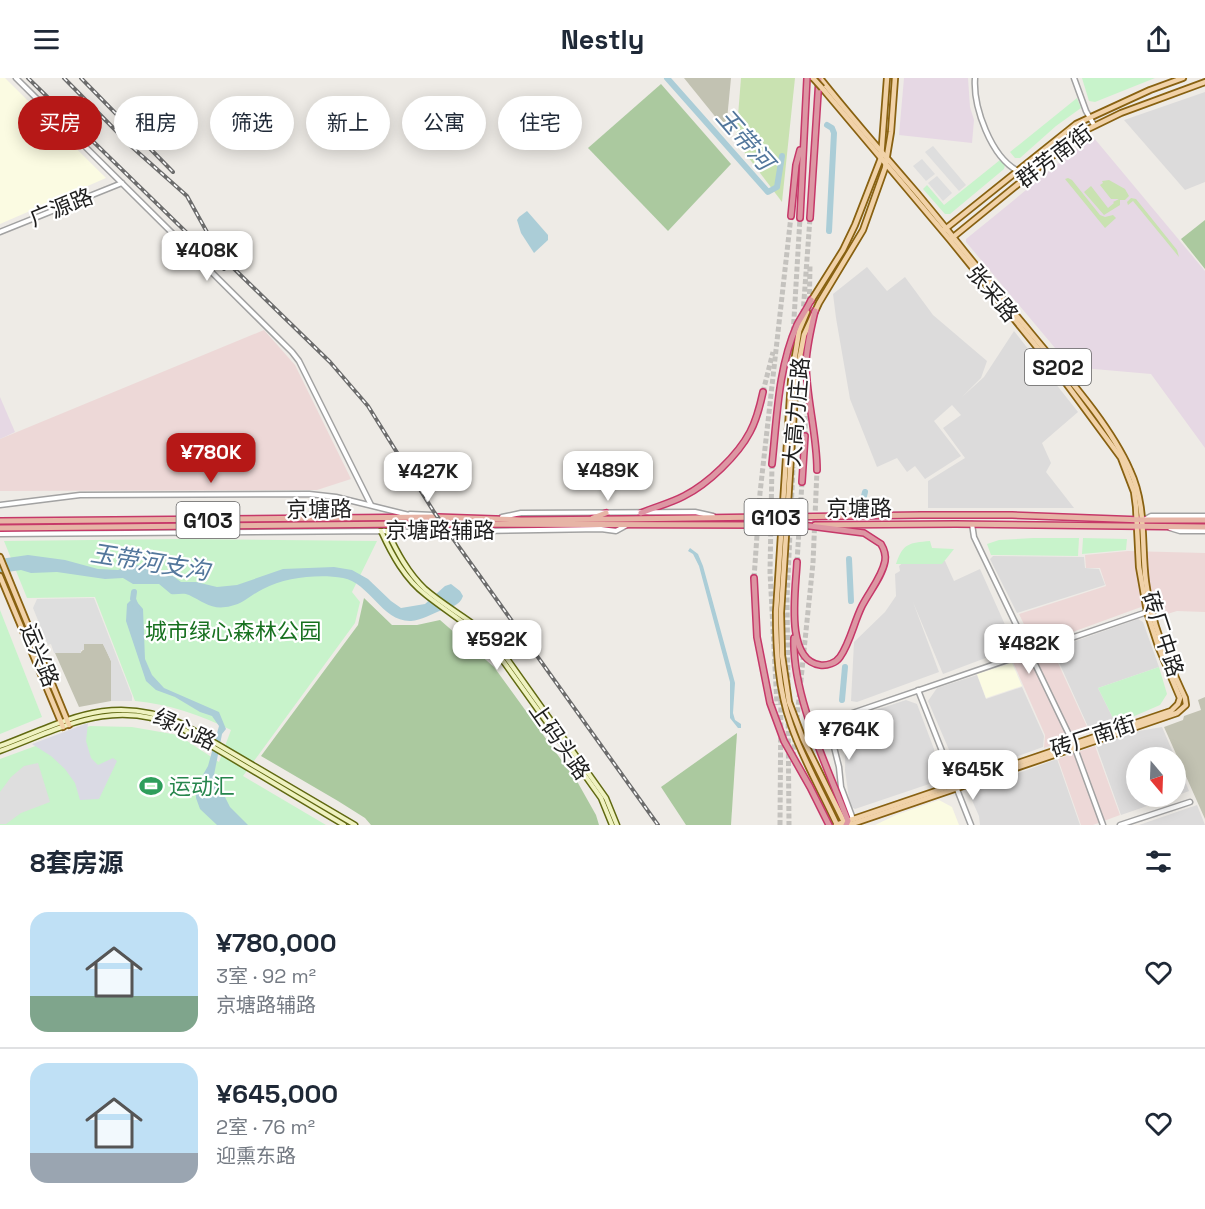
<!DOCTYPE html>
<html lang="zh">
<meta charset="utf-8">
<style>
:root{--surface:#fff;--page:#f2f2f3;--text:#1f2937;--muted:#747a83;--line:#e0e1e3;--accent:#b61817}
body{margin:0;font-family:"Space Grotesk","Noto Sans SC",sans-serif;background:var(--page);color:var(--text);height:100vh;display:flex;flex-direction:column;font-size:22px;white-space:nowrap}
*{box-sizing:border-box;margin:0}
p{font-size:20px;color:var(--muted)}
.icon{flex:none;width:33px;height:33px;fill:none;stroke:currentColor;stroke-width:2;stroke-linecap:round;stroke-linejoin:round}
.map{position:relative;height:747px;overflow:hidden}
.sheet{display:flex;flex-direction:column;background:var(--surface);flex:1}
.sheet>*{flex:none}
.hud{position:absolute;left:18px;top:18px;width:600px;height:54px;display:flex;gap:12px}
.needle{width:39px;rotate:161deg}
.controls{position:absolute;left:1126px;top:669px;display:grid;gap:12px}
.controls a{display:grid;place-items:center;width:60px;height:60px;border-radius:50%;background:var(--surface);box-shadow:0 3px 15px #0003;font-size:30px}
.price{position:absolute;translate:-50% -51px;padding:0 14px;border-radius:12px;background:#fff;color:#222;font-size:20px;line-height:39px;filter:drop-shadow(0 2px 3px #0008)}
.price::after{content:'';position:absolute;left:50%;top:36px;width:18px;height:14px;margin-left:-9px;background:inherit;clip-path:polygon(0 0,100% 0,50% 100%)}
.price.active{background:var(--accent);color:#fff}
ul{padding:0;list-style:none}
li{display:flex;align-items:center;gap:18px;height:150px;padding:0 30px}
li+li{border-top:2px solid var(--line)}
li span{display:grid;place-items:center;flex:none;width:168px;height:120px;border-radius:18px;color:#555}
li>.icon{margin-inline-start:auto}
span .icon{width:72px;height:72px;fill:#fffc;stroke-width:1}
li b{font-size:26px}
h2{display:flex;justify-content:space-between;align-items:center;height:72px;padding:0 30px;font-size:26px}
.chip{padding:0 21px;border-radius:27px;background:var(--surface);box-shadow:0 3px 15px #0003;font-size:21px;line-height:54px}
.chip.active{background:var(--accent);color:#fff}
header{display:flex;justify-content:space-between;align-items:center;height:78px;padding:0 30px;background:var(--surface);font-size:27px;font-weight:700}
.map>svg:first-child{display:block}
</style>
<header><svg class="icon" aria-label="menu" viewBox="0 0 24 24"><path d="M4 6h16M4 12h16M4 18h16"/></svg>Nestly<svg class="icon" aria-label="share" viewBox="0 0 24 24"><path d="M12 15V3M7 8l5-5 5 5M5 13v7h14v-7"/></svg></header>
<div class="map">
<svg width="1205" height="747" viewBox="0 0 1205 747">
<rect width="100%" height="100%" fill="#eeebe6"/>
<!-- residential -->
<g fill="#dcdbdb">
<path d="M1205 14V104L1185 112 1124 42Z"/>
<path d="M867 189 887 213 905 199 933 237 987 283 981 300 962 319 984 299 1014 253 1078 334 1042 365 1051 385 1046 394 1074 430H928V403L965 380 943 350 961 337 952 327 934 343 961 378 925 401 915 388 907 394 897 380 877 389 850 321 836 240 833 216Z"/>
<path d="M993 478 1084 479 1085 490 1099 491 1105 507 1017 535 990 481Z"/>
<path d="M905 483H945L954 503 980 491 1015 569 943 596 913 524 939 594 857 624 851 623 854 564 885 534 896 518 895 496 900 493 899 488Z"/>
<path d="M1138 541 1143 544 1159 589 1098 610 1116 646 1090 653 1053 571Z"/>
<path d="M977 597 986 621 1022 609 1044 658 1043 669 973 694 956 688 928 623 937 610Z"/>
<path d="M906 622 917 626 934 671 938 703 855 731 850 728 845 692 846 642Z"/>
<path d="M1162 649 1175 679 1137 680V718L1173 719 1121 737 1096 667 1139 653Z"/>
<path d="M1057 681 1080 747H980L979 738 971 720 975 711Z"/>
<path d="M1176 681 1189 713 1176 718Z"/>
<path d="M1197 727 1205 747H1139Z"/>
</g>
<!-- commercial -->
<g fill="#edd8d7">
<path d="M264 252 295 287 351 401 317 412 0 413V361Z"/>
<path d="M1128 473 1205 475V534L1177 533 1167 536 1158 535 1141 529 1048 563 1089 653 1044 670 1045 657 1013 584 1038 575 1019 536 1106 508 1100 490H1086L1085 477Z"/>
<path d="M1095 668 1120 737 1093 747H1081L1058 681Z"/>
</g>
<!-- industrial -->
<g fill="#e6d8e4">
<path d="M904 0H968L970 29 974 42 972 65 899 57Z"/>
<path d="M1094 60 1205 193V370L1151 296 1071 289 966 164V161L992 140 1087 62Z"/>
<path d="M0 319 15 354 0 361Z"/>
</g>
<!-- education -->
<g fill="#fbfbe2">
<path d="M0 0H5L106 100 0 146Z"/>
<path d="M1012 585 1022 608 986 620 977 596Z"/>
<path d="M939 722 952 729 959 747H875L896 737Z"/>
</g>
<!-- construction -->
<g fill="#c2c2b2">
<path d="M684 0H731L726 52Z"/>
<path d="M84 566H103L107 574 111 583V623L79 629 55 575H80L84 571Z"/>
<path d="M1205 619V741L1164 649 1183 642 1184 638 1201 632 1198 622Z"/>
</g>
<!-- grass -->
<g fill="#c9e2b1">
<path d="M741 0H795L782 124 736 63Z"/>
<path d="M1068 100 1072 102 1100 137 1105 139 1113 137 1116 140 1105 150 1065 101Z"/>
<path d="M1109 102 1125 111 1129 118 1125 122H1120V127L1104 137 1084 114 1091 108 1108 130 1114 125 1113 124 1119 121H1111L1100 107 1103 105 1102 103Z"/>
<path d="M1131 120 1136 121 1177 172 1179 179 1133 123 1128 127 1127 124Z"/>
</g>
<!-- forest -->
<g fill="#abc99f">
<path d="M661 6 731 86 668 153 588 70Z"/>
<path d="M1205 142V191L1181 161Z"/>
<path d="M364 520 392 547H417L440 542 494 589 578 705 596 737 599 747H371L365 740 338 723 261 678 358 547Z"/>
<path d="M737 655 731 747H686L661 709Z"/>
</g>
<!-- park -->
<g fill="#c8f3cb">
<path d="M1082 0H1155L1095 24 1089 23Z"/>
<path d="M1077 20 1081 30 1056 48 1020 80H1015L1010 74Z"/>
<path d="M1000 82 1005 87 1004 91 950 136H945L923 111 927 107 944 127Z"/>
<path d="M1033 460H1079L1078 478 991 477 987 466 999 462Z"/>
<path d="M1083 460 1127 461 1126 472 1082 476Z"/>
<path d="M181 461 377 463 352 514 360 524 355 545 243 698 326 747H0V681L90 648 132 649 178 657 219 684 231 652C200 637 169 626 135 623L95 519 27 520 4 463Z"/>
<path d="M930 463 932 470 954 471 942 486H896C903 465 909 465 930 463Z"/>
<path d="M0 532 42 639 0 656Z"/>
<path d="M1159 589 1167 616 1160 627 1116 646 1098 610Z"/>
</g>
<!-- parking -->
<g fill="#dedede">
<path d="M933 68 966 107 959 113 925 74Z"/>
<path d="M922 81 935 96 926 103 913 88Z"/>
<path d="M937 98 952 115 943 123 928 105Z"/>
<path d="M94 520 132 618V623H111V583L103 566H84V572H81V575H54L51 566 48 567 33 530 37 521Z"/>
<path d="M38 685 50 724 21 735 6 746H0V714L11 699 24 688Z"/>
</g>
<!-- plaza -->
<path fill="#dadae4" d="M88 645 86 663 91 680 98 687 113 680 117 683 99 721 80 722 75 705 65 691 51 678 32 666Z"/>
<!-- water -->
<g fill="#abcdd7">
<path d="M527 133 548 157V162L534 175 521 155 517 142 519 139Z"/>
<path d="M690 470 698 476 703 488 735 605 733 635 735 642 741 646V650H738L730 640V604L699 488 693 476 688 473Z"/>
<path d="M28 477 65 482 98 491 118 492 129 487H138L150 489 161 497 173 498 181 504H196L217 509 237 507 283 491 334 489 352 492 368 501 391 523 401 530 425 526 445 508 451 506 460 513 463 518C460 528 450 529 442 532 432 536 421 542 411 543 382 544 370 505 343 500 319 496 286 499 263 511 252 516 243 526 231 528 212 533 204 524 189 517 183 514 177 517 171 516L159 506H133L123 500 105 501 57 494 31 495 21 492 0 495V481Z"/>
<path d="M130 523 137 524 143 531 145 581 152 597 164 610 219 634 226 651 222 656 214 697 230 729 248 747H217L200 731 196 720V709L208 688 219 648 212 638 200 634 175 619 156 612 146 603 126 543 127 526Z"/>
</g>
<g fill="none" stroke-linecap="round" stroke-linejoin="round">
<!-- river -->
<g stroke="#abcdd7" stroke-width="6">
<path d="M667 0 768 114 777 109 782 78"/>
<path d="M827 47 832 50 834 55 829 153"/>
<path d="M862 426 865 414"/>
<path d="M849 481 851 523"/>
<path d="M134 514 133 521 137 531"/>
<path d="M842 622 845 589"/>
</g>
<!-- motorway-tunnel -->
<g stroke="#c4c2be" stroke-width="5" stroke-dasharray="5 2.5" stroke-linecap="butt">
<path d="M803 236 810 140"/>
<path d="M809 246 810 186"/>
<path d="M801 266 802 245"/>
<path d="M791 291 800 140"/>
<path d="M763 314 773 274"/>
<path d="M797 320 799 293"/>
<path d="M805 358 806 315"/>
<path d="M772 386 770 494 777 627"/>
<path d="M783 480V459"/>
<path d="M797 484 802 404"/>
<path d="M754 500 760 415 791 138"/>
<path d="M788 607 787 521 793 389"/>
<path d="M788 623 789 747"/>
<path d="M793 679 813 485 817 392"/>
<path d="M780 747 781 612"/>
</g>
<!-- tertiary casing -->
<g stroke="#a2a2a2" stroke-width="7">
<g id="tertiary">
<path d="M16 0 292 274 299 283 371 427"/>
<path d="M975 0C973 29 991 79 1018 93"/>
<path d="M1074 0 1086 33 1094 47"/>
<path d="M0 154 122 105"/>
<path d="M0 427 80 417 309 416 336 419 413 438"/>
<path d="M410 436 433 437"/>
<path d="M502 439 521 435 695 434 713 438"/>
<path d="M1144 442 1151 438H1205"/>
<path d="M972 446 974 459 1073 665 1103 747"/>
<path d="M1170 450 1180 453H1205"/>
<path d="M0 456 385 453 412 454 601 451 616 453 627 447"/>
<path d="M918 612 971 747"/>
<path d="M853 741 841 709 839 689 831 657 832 644 835 641 1147 534"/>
<path d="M1120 747 1190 724"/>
</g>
</g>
<!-- secondary casing -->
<g stroke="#606911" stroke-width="7">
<g id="secondary">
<path d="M381 453C392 477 405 501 426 517 451 537 477 551 498 576L601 720 612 747"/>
<path d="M387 453C397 474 408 495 425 511 449 532 477 544 498 568L606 720 617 747"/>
<path d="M0 668C66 643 112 614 183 646L355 747"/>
<path d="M0 673C64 649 113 619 181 650L344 747"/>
</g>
</g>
<!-- primary casing -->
<g stroke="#886111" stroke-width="8">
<g id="primary">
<path d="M820 0C851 39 884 77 917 115 954 159 989 205 1026 249 1060 291 1109 344 1130 392 1147 428 1141 466 1146 504 1151 545 1168 583 1185 620L1186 627 1177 635 849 747"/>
<path d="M822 10 950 162 1062 300 1121 380 1134 414 1136 429 1139 489 1147 534 1158 568 1180 620 1178 626 1171 633 836 747"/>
<path d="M944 152 1076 46 1150 12 1183 0"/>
<path d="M952 160 1082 54 1121 35 1205 4"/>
<path d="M811 223 843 172 855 147 881 80 887 0"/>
<path d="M807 234 799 253 791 303 776 534C776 572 778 611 791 647 803 682 822 714 837 747"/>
<path d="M0 479 69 647"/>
<path d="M0 498 63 649"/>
<path d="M845 746 803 661 789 624 782 577 781 535 796 300 804 257 819 225 863 152 885 90 891 54 895 0"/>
</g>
</g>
<!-- trunk casing -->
<g stroke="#c63869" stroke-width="8">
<g id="trunk">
<path d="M593 440 606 435"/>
<path d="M0 443 438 439 521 442 622 441 921 437H1012L1143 442H1205"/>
<path d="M815 447 956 446 1205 449"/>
<path d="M0 450 408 446 805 447"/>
</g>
</g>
<!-- motorway casing -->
<g stroke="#c63869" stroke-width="8">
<g id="motorway">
<path d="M791 138 796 87 800 72"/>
<path d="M800 140 807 0"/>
<path d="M810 140 819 0"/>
<path d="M815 233C811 250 807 267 806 284 806 320 817 355 817 392"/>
<path d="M772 386C777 340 778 290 797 247 801 239 807 231 811 222"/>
<path d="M802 404 805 358"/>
<path d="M641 435C655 429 671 425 684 418 708 406 738 377 750 354 757 341 760 328 763 314"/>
<path d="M797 484C796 510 784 582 820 587 827 588 836 585 840 579 850 565 854 544 862 528 869 514 882 499 885 483 886 477 884 471 881 466L864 455 802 447"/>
<path d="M754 500 757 559 770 625 784 663 810 709 829 747"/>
<path d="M794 560C792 618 827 688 848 743L846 747"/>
</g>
</g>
<!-- tertiary -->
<use href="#tertiary" stroke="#fff" stroke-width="4"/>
<!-- secondary -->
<use href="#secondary" stroke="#eff2c0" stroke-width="4"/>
<!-- primary -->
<use href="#primary" stroke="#f1d2a8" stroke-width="4.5"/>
<!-- trunk -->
<use href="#trunk" stroke="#e7b4a6" stroke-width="5"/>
<!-- motorway -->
<use href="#motorway" stroke="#dd96a3" stroke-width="5"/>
<!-- rail casing -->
<g stroke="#6c6c6c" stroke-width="4">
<g id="rail">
<path d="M28 0 224 191"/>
<path d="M64 0 132 69 187 118 213 165 224 181 330 284 368 328 434 434 658 747"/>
<path d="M81 0 173 94"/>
</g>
</g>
<!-- rail -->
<use href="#rail" stroke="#fff" stroke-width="1.5" stroke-dasharray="4.5" stroke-linecap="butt"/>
<!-- primary-bridge casing -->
<g stroke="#886111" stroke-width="8" stroke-linecap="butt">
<path id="primary-bridge" d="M813 0 822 10"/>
</g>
<!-- primary-bridge -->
<use href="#primary-bridge" stroke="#f1d2a8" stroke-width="4.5"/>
</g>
<!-- icons -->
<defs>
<g id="stadium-bare" transform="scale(1.8)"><path d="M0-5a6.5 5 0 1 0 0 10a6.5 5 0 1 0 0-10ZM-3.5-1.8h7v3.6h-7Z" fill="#2e9e5b" stroke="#fff" stroke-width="2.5" paint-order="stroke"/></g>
</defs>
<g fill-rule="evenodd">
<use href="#stadium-bare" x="151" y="708"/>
</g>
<g text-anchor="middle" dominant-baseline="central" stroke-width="4.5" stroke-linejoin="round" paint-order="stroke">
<!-- shield labels -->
<g fill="#fff" stroke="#626262" stroke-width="1.5">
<rect x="1025" y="271" width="66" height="36" rx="4.5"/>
<rect x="744.5" y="421" width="63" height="36" rx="4.5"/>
<rect x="176.5" y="424" width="63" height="36" rx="4.5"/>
</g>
<g font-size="21" font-weight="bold" fill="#1e1e1e">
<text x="1058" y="289">S202</text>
<text x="776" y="439">G103</text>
<text x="208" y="442">G103</text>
</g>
<!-- street labels -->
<g font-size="22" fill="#1e1e1e" stroke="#fff">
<text transform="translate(1054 78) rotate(-37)">群芳南街</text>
<text transform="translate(61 129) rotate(-22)">广源路</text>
<text transform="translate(993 215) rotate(51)">张采路</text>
<text transform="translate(796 334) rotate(-85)">大高力庄路</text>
<text x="859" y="430">京塘路</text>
<text transform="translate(319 431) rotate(-1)">京塘路</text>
<text x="440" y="452">京塘路辅路</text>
<text transform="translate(1163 556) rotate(72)">砖厂中路</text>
<text transform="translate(40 577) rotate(68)">运兴路</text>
<text transform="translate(185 651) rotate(25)">绿心路</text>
<text transform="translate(1093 658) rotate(-18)">砖厂南街</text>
<text transform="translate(560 663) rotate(55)">上码头路</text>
</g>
<!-- park labels -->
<g font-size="22" fill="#187120" stroke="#fff">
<text x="233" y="553">城市绿心森林公园</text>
</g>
<!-- leisure labels -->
<g font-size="22" fill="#27864d" stroke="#fff" text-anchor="start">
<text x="169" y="708">运动汇</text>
</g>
<!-- water labels -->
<g font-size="24" font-style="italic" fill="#53779c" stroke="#fff">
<text transform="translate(745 61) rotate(49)">玉带河</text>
<text transform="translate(150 484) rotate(9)">玉带河支沟</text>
</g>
</g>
</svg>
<div class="controls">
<a><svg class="needle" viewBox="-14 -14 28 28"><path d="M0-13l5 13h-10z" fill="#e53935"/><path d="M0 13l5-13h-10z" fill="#747a83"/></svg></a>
</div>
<b class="price" style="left:207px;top:204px">¥408K</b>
<b class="price active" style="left:211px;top:406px">¥780K</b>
<b class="price" style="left:608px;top:424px">¥489K</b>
<b class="price" style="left:428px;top:425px">¥427K</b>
<b class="price" style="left:497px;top:593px">¥592K</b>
<b class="price" style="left:1029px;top:597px">¥482K</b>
<b class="price" style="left:849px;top:683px">¥764K</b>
<b class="price" style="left:973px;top:723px">¥645K</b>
<div class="hud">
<a class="chip active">买房</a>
<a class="chip">租房</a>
<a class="chip">筛选</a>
<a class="chip">新上</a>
<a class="chip">公寓</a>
<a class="chip">住宅</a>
</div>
</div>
<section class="sheet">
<h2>8套房源<svg class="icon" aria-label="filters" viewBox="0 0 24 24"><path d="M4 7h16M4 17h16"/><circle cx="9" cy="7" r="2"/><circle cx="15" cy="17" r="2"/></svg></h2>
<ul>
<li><span style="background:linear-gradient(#bfe0f5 70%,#7fa58c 0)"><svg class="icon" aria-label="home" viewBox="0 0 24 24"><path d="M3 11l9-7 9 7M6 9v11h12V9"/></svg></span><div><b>¥780,000</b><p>3室 · 92 m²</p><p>京塘路辅路</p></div><svg class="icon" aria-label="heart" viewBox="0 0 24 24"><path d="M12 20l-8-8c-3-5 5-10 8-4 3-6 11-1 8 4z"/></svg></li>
<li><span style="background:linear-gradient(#bfe0f5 75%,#9aa5b1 0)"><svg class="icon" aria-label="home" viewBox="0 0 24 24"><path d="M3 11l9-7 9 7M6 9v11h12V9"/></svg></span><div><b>¥645,000</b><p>2室 · 76 m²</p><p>迎熏东路</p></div><svg class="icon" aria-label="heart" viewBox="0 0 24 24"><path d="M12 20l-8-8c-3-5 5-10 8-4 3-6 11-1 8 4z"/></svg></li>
</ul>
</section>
